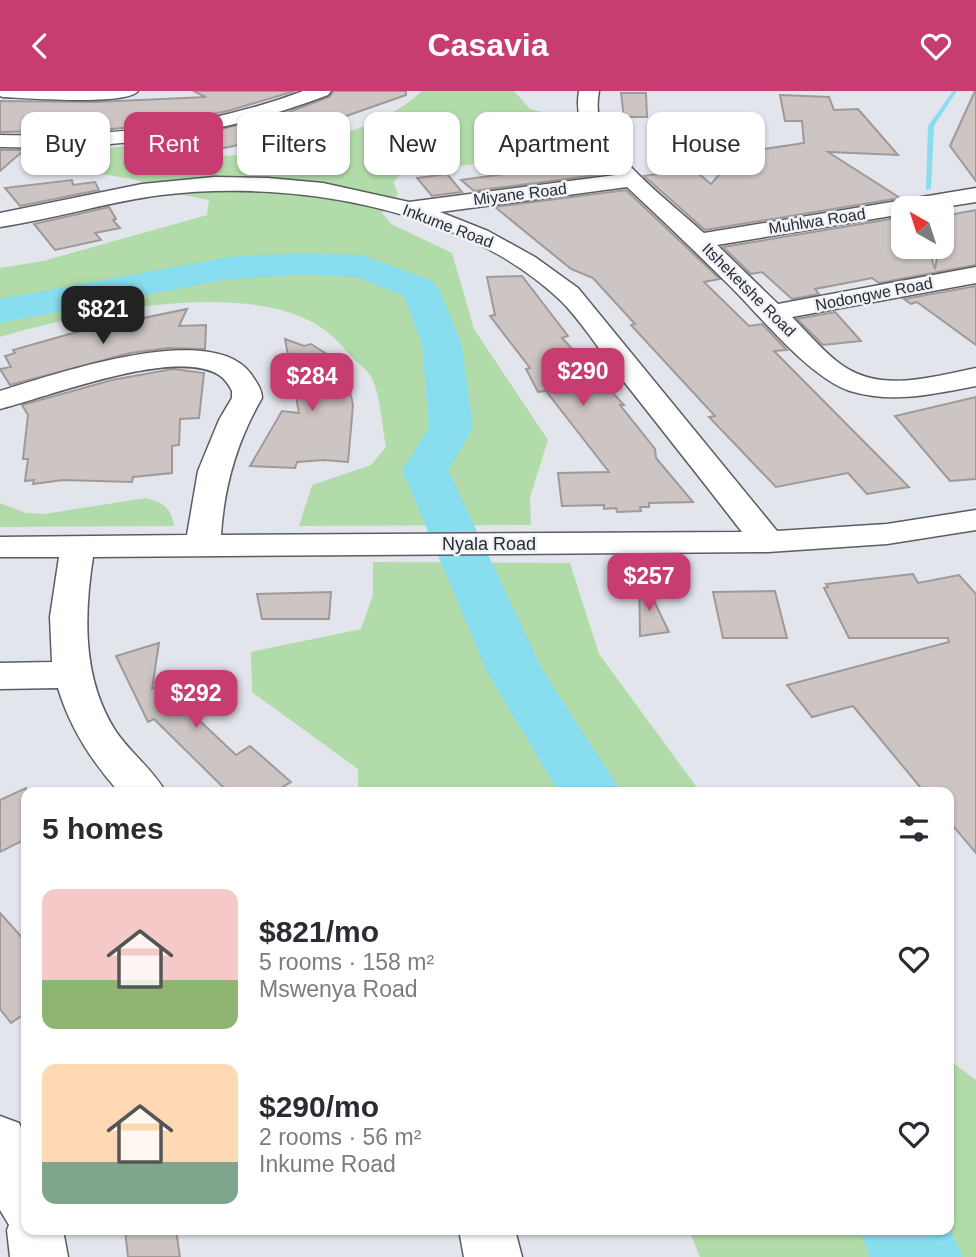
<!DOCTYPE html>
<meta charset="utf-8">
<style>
:root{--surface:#fff;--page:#f7f7f7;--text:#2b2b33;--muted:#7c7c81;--accent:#c83d71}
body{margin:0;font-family:Helvetica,sans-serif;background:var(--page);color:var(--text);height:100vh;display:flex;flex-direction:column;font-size:26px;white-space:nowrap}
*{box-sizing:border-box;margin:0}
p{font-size:23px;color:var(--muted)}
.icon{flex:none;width:38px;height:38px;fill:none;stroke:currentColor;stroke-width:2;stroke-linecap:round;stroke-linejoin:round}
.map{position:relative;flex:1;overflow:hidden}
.side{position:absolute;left:21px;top:696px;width:933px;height:448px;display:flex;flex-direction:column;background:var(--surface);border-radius:14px;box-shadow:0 2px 5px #0004}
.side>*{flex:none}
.hud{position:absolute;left:21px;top:21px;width:934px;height:63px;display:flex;gap:14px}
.needle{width:46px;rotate:321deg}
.buttons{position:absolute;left:891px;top:105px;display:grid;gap:14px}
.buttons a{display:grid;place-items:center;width:63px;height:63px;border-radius:14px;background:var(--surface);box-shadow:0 2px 5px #0004;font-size:35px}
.price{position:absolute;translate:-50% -60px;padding:0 16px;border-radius:14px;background:var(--accent);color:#fff;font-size:23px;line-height:46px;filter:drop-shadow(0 2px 4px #0008)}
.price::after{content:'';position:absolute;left:50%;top:42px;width:21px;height:16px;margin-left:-10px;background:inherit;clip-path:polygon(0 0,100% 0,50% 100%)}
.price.current{background:#222;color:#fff}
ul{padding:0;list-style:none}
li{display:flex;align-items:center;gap:21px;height:175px;padding:0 21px}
li span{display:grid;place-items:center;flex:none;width:196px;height:140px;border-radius:14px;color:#555}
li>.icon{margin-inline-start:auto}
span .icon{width:84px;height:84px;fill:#fffc;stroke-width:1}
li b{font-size:30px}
h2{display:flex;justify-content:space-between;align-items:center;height:84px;padding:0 21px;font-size:30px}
.tag{padding:0 24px;border-radius:14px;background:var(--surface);box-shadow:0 2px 5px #0004;font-size:24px;line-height:63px}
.tag.current{background:var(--accent);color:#fff}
header{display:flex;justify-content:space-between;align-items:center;height:91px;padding:0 21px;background:var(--accent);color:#fff;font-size:32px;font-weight:700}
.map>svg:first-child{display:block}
</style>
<header><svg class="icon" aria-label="back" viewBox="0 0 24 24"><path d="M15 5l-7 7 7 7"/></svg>Casavia<svg class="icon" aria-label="heart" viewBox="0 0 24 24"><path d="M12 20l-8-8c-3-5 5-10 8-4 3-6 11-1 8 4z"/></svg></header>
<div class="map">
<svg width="976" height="1166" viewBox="0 0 976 1166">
<rect width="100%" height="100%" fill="#e2e5ec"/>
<!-- green -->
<g fill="#b2dbaa">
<path d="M422 0H514L530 18 569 28 580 45 568 59 400 84 393 91 398 103 382 122 391 133 452 162 474 238 548 349 530 406 531 434 299 435 312 394 371 374 386 356C382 335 381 312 374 292 371 282 358 272 350 264 341 253 331 243 319 235 242 187 83 222 0 246V177L43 170 207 124 209 109 169 101 137 89 71 78 59 72 60 66C93 57 125 53 160 56 174 58 187 63 201 65 222 67 244 63 265 60 319 51 379 39 422 0Z"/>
<path d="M146 407C164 412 171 417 174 435L0 436V412L26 422 44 423Z"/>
<path d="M373 471 570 472 599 563 701 702H358V678L252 601 251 561 361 538 373 504Z"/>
<path d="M949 969 976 989V1166H700L689 1139H948Z"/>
</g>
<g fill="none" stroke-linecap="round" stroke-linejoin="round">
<!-- stream -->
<path fill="#88ddef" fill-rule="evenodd" d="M953 0H957L934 35 931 98 926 99 928 35Z"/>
<!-- river -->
<g fill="#88ddef" fill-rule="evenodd">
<path d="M301 162 362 164 433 190 439 198 462 254 473 337 448 379 542 578 622 702H559L487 581 402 379 429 337 422 254 404 205 357 186 301 184 229 188 0 232V208L229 166Z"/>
<path d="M948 1134 963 1166H870L859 1139H948Z"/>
</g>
</g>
<!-- building -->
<g fill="#cdc5c3" stroke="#a19997" stroke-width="2">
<path d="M193 0H295L228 20 153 34 102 39 0 41V10L96 11 206 6Z"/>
<path d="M334 0H406V4L312 37 229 56 211 59 197 44 289 21 329 6Z"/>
<path d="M975 0H976V90L950 55Z"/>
<path d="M621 2H646L647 26H624Z"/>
<path d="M780 4 829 6 834 19 858 18 898 64 828 61 900 107 705 139 644 85 693 78 711 93 738 62 804 52 802 30H785Z"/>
<path d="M0 59H24L0 80Z"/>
<path d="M577 66 597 84 474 100 461 89 527 80 518 73Z"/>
<path d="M447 83 462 101 432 105 417 87Z"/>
<path d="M72 89 73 94 95 91 99 99 20 115 5 97Z"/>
<path d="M626 99 720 188 704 191 749 235 762 233 787 259 774 260 909 396 867 403 848 382 776 396 709 326 715 325 631 234 635 233 593 187 571 178 495 116Z"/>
<path d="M109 116 116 128 113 129 120 137 95 142 101 149 55 159 34 133Z"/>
<path d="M976 119V174L879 192 872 187 815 198 819 203 792 208 762 181 751 183 723 156 903 126V156H928L935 178 939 156H942L943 125Z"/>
<path d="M522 185 568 245 562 247 624 314H620L655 358 656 367 693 411 649 412V416H640L641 420 617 421 616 417 604 418V414L562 415 558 382 609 381 546 300 538 301 526 278 530 277 490 225 495 224 487 186Z"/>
<path d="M976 195V254L917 211 911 213 904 208Z"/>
<path d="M187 218 179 235 206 234 205 258 168 257 130 262 10 294 0 278 11 276 5 265 15 262 13 259 80 240Z"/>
<path d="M835 221 861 250 823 254 797 228Z"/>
<path d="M285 248 304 255 311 253 344 274 353 314 348 371 324 369 297 371 295 377 250 375 282 320 299 322Z"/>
<path d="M173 278 204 282 199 327 180 328 179 354 172 355V382L133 386 132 391 63 389 33 393 34 389 25 390 28 368H23L28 324 22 314 112 289Z"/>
<path d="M976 306V388L950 390 895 325Z"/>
<path d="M639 479 669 541 640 545Z"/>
<path d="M913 483 918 492 959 484 976 503V762L948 729V702H925L853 615 812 626 787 594 949 551 948 547H849L824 497 828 496 826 493Z"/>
<path d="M775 500 787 547H723L713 501Z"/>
<path d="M331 501 329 528H262L257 503Z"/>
<path d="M159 552 152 598 170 589 189 613 184 615 236 664 250 655 291 691 272 702H229L154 628 148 631 116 565Z"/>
<path d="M26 697V748L0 761V709Z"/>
<path d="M0 822 26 851V922L11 932 0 918Z"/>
<path d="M125 1139H176L180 1166H128Z"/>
</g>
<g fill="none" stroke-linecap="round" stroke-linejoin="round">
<!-- minor casing -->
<g stroke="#5b5d63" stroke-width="3">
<g id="minor">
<path d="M0 0H138C126 15 25 7 3 6L0 5Z"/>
<path d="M303 0H331L328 4C221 45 114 59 0 56V44C104 46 205 37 303 0Z"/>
<path d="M579 0H599C597 11 597 22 600 32 609 65 678 118 704 142L976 97V111L938 117H903V123L717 154 778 213 976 176V192L792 226C807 241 822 259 839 272 879 303 931 286 976 277V295C933 303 894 313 850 300 810 287 762 227 731 196 697 162 662 129 627 96L440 121 488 140 535 166 578 197 777 440 887 433 976 419V439L887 453 768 461 93 466C84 524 82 587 115 639 130 662 153 678 166 702H120C92 671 70 637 58 597L0 598V572L52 571 50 526 59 466H0V446L187 444 198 380 219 329 232 307V300C229 294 225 288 219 284 174 256 49 306 0 318V300C54 284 211 228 251 283 256 291 262 298 262 307 237 350 224 395 221 444L742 441C701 388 659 335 618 283 599 259 581 229 559 208 461 116 290 88 161 104 107 111 54 128 0 136V122L142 93 214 86 268 87 323 92 409 111 616 84C594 58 573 36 579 0Z"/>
<path d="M0 1025 19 1032 26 1049V1139H63L68 1166H10L7 1139 9 1134 0 1119Z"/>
<path d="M459 1139H515L522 1166H464Z"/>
</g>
</g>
<!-- minor -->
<use href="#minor" fill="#fff" fill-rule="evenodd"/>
</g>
<g text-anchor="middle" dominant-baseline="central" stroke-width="5" stroke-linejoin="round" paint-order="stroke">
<!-- far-street labels -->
<g font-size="16" fill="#2a2b2d" stroke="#eff2f9">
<text transform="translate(520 103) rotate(-7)">Miyane Road</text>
<text transform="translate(817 130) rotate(-9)">Muhlwa Road</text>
<text transform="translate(448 135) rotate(21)">Inkume Road</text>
<text transform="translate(749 199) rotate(45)">Itsheketshe Road</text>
<text transform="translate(874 203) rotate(-11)">Nodongwe Road</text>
</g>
<!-- street labels -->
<g font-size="18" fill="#2a2b2d" stroke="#eff2f9">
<text x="489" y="453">Nyala Road</text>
</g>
</g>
</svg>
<div class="buttons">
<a><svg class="needle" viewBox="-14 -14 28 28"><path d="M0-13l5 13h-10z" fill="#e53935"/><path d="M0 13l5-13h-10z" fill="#7c7c81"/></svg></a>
</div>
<b class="price current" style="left:103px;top:255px">$821</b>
<b class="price" style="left:583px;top:317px">$290</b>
<b class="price" style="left:312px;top:322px">$284</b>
<b class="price" style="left:649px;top:522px">$257</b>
<b class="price" style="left:196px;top:639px">$292</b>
<div class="hud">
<a class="tag">Buy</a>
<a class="tag current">Rent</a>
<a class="tag">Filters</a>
<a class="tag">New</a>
<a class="tag">Apartment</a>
<a class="tag">House</a>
</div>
<section class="side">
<h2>5 homes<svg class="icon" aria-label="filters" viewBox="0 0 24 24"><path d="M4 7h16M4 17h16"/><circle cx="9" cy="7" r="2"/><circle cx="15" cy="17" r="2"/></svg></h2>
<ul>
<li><span style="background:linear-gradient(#f6c9c9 65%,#8fb573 0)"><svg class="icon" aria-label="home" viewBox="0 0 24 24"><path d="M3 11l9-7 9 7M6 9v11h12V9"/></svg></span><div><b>$821/mo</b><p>5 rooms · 158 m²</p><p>Mswenya Road</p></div><svg class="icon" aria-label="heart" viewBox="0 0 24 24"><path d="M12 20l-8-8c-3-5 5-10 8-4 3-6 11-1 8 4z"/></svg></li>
<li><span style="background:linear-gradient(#ffd9b3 70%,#7fa58c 0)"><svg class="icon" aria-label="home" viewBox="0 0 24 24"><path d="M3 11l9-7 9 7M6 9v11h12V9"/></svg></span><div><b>$290/mo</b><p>2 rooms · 56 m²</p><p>Inkume Road</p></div><svg class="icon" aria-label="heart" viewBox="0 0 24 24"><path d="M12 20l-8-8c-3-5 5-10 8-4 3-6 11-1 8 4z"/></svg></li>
</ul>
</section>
</div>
